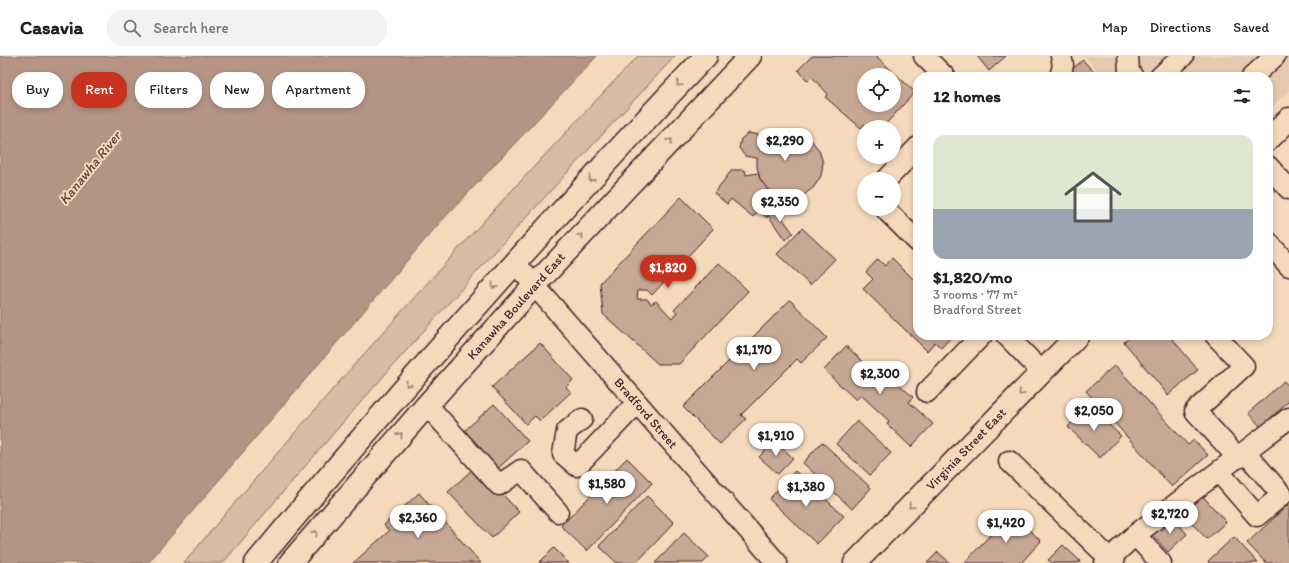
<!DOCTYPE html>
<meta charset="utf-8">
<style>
:root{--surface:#fff;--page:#f2f2f2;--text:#222;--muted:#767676;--line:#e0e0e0;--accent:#c8321e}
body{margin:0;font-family:Itim,sans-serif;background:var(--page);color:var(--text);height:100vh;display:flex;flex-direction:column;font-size:15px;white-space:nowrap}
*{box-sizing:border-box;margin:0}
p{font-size:13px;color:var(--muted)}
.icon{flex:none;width:22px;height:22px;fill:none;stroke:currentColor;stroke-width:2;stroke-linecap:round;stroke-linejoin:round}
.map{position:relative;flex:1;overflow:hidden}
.panel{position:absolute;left:913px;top:16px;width:360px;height:268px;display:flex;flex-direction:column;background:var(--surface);border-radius:16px;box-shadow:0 2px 6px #0003}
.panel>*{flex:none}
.hud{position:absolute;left:12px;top:16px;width:380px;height:36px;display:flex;gap:8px}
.controls{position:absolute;left:857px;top:12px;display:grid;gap:8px}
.controls a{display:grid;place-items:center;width:44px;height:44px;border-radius:50%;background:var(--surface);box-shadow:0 2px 6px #0003;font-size:20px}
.price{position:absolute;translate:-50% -34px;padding:0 9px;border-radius:14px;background:#fff;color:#222;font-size:13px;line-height:26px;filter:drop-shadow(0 1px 2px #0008)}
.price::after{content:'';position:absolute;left:50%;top:24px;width:12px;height:9px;margin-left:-6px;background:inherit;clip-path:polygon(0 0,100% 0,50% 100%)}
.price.selected{background:var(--accent);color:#fff}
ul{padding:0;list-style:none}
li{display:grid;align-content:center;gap:8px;height:212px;padding:0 20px}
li+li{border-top:1px solid var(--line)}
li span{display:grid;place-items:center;height:124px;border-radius:12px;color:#555}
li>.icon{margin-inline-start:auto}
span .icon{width:72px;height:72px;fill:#fffc;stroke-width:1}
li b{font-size:17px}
h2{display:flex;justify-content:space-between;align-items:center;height:48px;padding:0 20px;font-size:17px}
.chip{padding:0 14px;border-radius:16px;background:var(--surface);box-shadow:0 2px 6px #0003;font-size:14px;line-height:36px}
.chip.selected{background:var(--accent);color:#fff}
header{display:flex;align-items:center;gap:24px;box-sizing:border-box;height:56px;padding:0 20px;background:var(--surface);border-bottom:1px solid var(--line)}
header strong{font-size:19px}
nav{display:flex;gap:22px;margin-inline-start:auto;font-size:14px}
.search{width:280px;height:36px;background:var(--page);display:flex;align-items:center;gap:10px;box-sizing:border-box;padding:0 14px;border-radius:16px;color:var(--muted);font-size:15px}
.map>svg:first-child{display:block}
</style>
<header>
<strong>Casavia</strong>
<div class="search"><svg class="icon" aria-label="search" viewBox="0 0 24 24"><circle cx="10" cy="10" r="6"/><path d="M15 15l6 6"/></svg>Search here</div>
<nav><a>Map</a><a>Directions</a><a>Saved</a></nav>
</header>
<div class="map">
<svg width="1289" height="507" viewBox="0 0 1289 507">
<rect width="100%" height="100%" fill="#f4d9ba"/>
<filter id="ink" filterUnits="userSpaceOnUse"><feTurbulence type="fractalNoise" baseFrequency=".025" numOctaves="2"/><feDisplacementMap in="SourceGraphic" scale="8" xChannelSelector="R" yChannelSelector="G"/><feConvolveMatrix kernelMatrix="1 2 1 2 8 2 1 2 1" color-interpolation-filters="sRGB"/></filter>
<g filter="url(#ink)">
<!-- built -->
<path fill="#e6caaf" d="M1084 0H1289V34L1268 55V21H1104Z"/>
<!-- green -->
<path fill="#d8bba2" stroke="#916d66" d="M638 0H675C521 166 368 333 223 507H184C329 333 482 164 638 0Z"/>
<!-- water -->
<path fill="#b59485" stroke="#8a6561" d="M0 0H597L436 171 148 507H0Z"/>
<!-- building -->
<g fill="#c7a894" stroke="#4a1f2b" fill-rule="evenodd">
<path d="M812 0H878L877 1 915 36 883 71H867L864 68 861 72 825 41 828 38 812 21 808 25 798 14ZM864 19H894V49H864Z"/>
<path d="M977 0H1006L989 15Z"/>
<path d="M1083 4 1098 21H1066L1064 20Z"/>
<path d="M788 75 800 77 811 84 819 94 823 107 821 120 814 131 804 139 792 142 779 140 768 134 760 123 757 111V102L745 100 739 92 741 83 749 77 759 79 765 87 775 79Z"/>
<path d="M732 114H745L746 119 758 117 760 123 768 134 776 138 767 162 758 155 753 161 731 143 727 148 714 137Z"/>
<path d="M681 141 713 173 652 239 647 234H638L637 243H647L651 248 656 245 672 262 677 256 674 254 719 207 748 235 679 308H658L603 258 600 227Z"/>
<circle cx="794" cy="149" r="8"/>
<path d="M772 148 793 177 785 184 768 159Z"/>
<path d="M802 172 835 203 810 229 777 198Z"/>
<path d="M892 202 918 228V279H953L941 292 935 286 927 295 863 233 873 223 866 216 878 203 885 210Z"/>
<path d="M790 244 827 282 801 307 797 303 741 359 746 363 720 388 683 351Z"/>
<path d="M1132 279H1169L1198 314 1168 339 1124 286Z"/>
<path d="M540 287 573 324 566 331 571 336 540 365 535 360 526 368 492 331Z"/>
<path d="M846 290 876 318 882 313 913 341 909 346 933 368 911 391 887 368 889 365 861 339 856 344 824 314Z"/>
<path d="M1115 309 1188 389 1194 384 1208 399 1172 431 1086 335Z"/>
<path d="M1284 325 1289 331V345L1261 371 1248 357Z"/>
<path d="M494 348 528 385 495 415 461 378Z"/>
<path d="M1088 349 1121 380 1100 402 1068 371Z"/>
<path d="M857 365 891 397 870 419 836 388Z"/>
<path d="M775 385 793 402 778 418 759 401Z"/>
<path d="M822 386 871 432 852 453 803 407Z"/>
<path d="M627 402 652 427 587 495 561 470Z"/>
<path d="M476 410 519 456 492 482 448 436Z"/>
<path d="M795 415 844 460 817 488 769 443Z"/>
<path d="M419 437 481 507H353L389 475 384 469Z"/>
<path d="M1200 437 1226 466 1207 483 1180 455Z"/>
<path d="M647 440 674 467 636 507H617L599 490Z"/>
<path d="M1289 448V507H1266L1247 487Z"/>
<path d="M1011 457 1041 485 1021 507H964Z"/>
<path d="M1172 461 1187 478 1168 496 1152 479Z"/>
<path d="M684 477 709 501 703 507H655Z"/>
<path d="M1234 481 1258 507H1209L1208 505Z"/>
<path d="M1063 489 1080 505 1079 507H1052L1048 504Z"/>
<path d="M554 492 569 507H539Z"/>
<path d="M938 496 950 507H927Z"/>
</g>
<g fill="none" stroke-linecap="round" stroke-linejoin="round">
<!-- minor casing -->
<g stroke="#4a1f2b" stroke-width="23">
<g id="minor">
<path d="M924 0 945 21"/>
<path d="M1128 0 1129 16 1133 21"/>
<path d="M1060 21 1063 9 1061 0"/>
<path d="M1160 21 1183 0"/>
<path d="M1252 21 1275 0"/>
<path d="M1268 110 1289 133"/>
<path d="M887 123 918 91"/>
<path d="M887 155 918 186"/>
<path d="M1268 186 1289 210"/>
<path d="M515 207 777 507"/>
<path d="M1006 279 1042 316"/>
<path d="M1215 279 1244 310 1195 355 1238 402"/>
<path d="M927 336 982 279"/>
<path d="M427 349 499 429 521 414 558 456"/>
<path d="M582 363 567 375 563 398 577 410 637 347"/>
<path d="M1009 405 1114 507"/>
<path d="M1219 416 1257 460 1282 439 1245 396"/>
<path d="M1135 479 1161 507"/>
<path d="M1105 507 1135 479 1289 362"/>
</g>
</g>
<!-- major casing -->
<g stroke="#4a1f2b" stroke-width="25">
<g id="major">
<path d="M1268 84 1289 63"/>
<path d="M256 507C401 333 550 164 706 0"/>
<path d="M290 507 427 349 535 229 750 0"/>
<path d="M855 507 1078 279"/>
</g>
</g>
<!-- minor -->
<use href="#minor" stroke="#f4d9ba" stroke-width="20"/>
<!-- major -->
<use href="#major" stroke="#f4d9ba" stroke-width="22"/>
</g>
<!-- one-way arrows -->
<defs><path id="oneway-chevron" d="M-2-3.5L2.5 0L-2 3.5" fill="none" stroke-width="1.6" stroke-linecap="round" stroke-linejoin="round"/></defs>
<g stroke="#9f7c72">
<use href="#oneway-chevron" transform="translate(679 28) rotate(134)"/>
<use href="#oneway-chevron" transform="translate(670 85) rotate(-47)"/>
<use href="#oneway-chevron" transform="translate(591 123) rotate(132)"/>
<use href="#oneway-chevron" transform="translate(581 180) rotate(-47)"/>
<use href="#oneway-chevron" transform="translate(494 230) rotate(131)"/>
<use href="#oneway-chevron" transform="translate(408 328) rotate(131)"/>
<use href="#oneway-chevron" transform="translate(1021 337) rotate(134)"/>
<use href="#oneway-chevron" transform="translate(400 379) rotate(-49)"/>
<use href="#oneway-chevron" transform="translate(911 450) rotate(134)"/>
<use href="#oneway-chevron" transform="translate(315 477) rotate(-49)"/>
</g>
</g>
<g text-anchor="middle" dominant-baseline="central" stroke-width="4" stroke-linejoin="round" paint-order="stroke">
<!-- street labels -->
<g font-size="13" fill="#4a1f2b" stroke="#f4d9ba">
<text transform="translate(516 250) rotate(-48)">Kanawha Boulevard East</text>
<text transform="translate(646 357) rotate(49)">Bradford Street</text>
<text transform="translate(966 393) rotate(-46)">Virginia Street East</text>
</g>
<!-- water labels -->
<g font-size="14" font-style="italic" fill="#653c42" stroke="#f4d9ba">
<text transform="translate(90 112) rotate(-51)">Kanawha River</text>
</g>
</g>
</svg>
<div class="controls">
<a><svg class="icon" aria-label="locate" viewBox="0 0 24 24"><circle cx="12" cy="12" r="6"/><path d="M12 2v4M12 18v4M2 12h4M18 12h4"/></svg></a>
<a>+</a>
<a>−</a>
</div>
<b class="price" style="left:785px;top:106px">$2,290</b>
<b class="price" style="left:780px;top:167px">$2,350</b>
<b class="price selected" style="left:668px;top:233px">$1,820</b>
<b class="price" style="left:754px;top:315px">$1,170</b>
<b class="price" style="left:880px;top:339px">$2,300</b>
<b class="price" style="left:1094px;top:376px">$2,050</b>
<b class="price" style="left:776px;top:401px">$1,910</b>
<b class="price" style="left:607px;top:449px">$1,580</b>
<b class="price" style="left:806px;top:452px">$1,380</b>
<b class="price" style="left:1170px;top:479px">$2,720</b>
<b class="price" style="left:418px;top:483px">$2,360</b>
<b class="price" style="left:1006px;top:488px">$1,420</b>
<div class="hud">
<a class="chip">Buy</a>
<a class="chip selected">Rent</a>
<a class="chip">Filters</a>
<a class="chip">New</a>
<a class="chip">Apartment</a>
</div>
<section class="panel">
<h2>12 homes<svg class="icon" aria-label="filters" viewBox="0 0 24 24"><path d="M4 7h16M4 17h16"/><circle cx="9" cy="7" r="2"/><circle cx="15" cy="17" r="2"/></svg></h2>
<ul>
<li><span style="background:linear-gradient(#dfe7d0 60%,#9aa5b1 0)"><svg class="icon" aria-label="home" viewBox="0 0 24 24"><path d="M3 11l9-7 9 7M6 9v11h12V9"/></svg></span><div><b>$1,820/mo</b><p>3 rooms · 77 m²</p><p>Bradford Street</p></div></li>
</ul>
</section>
</div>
